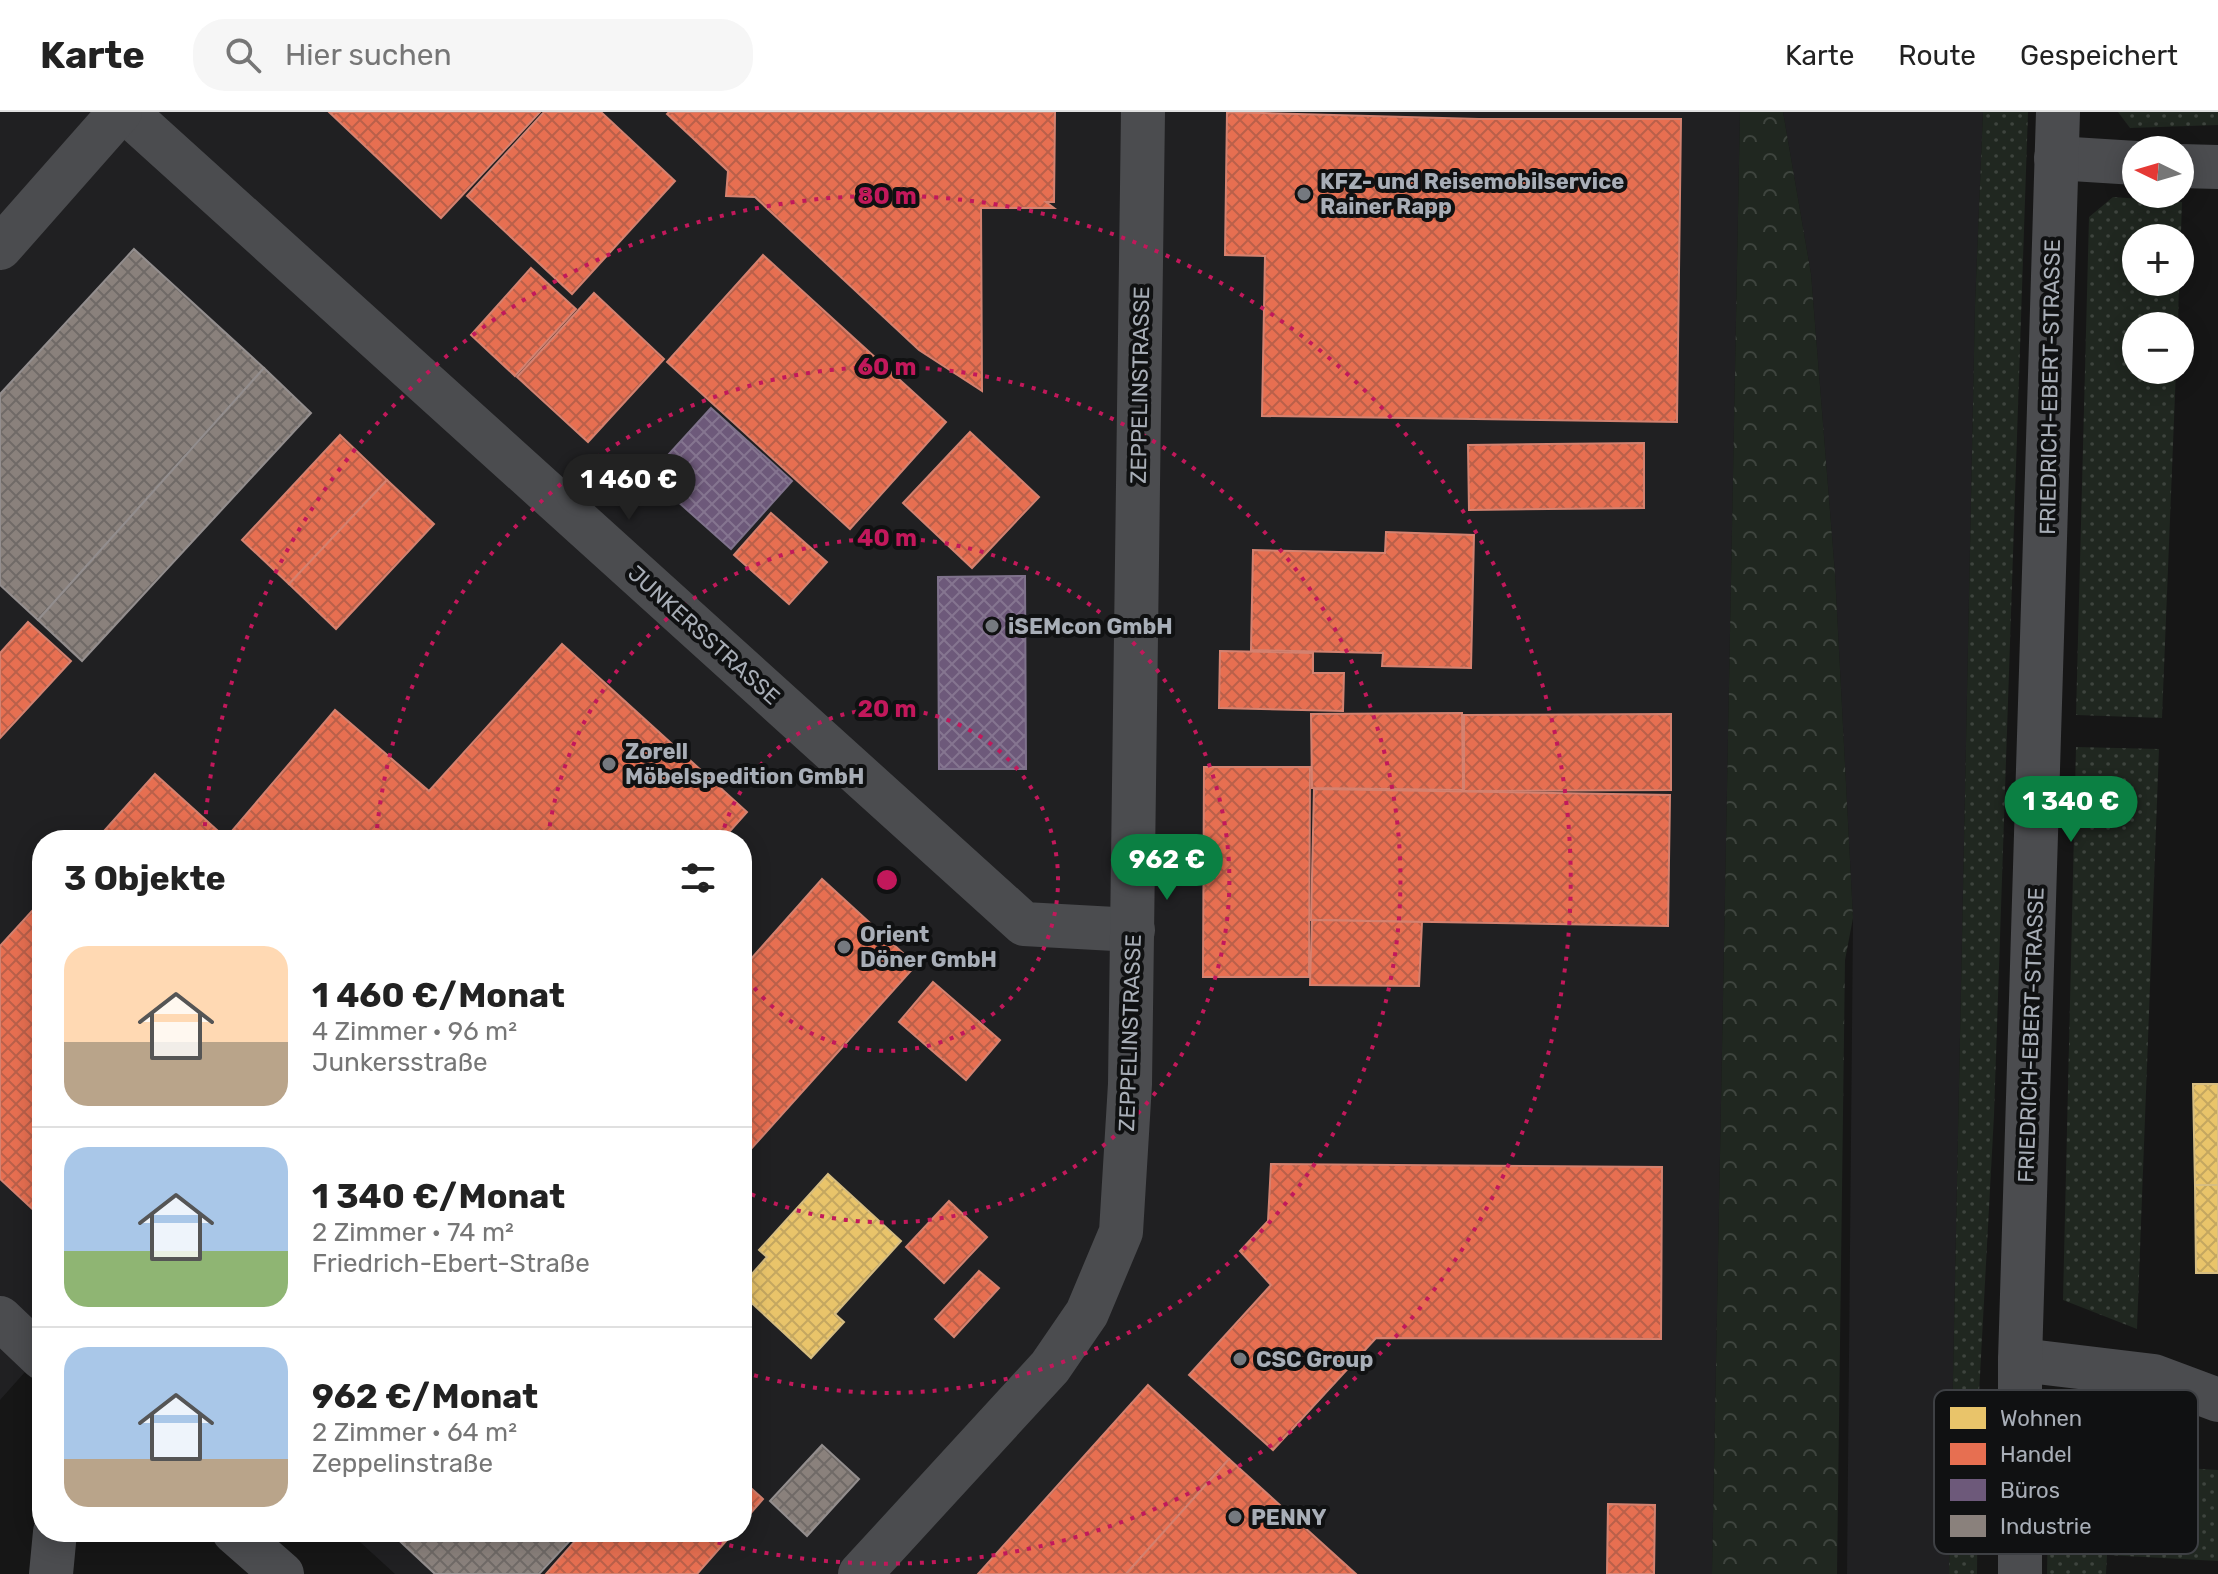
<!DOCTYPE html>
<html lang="de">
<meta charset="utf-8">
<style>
:root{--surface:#fff;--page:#f6f6f6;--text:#222;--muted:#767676;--line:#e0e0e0;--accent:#0b8043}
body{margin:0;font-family:Rubik,sans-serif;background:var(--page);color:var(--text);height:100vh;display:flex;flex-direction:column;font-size:30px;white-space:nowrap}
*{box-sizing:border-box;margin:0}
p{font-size:26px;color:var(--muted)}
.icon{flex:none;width:44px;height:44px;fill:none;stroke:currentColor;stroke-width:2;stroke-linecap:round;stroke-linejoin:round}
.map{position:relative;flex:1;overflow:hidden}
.details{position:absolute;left:32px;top:718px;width:720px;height:712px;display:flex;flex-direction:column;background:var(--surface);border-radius:32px;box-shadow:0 4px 20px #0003}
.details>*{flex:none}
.needle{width:52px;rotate:275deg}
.controls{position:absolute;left:2122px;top:24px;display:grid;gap:16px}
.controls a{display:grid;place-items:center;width:72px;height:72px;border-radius:50%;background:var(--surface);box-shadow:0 4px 20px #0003;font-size:40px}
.price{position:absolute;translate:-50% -68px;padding:0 18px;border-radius:28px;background:var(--accent);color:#fff;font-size:26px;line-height:52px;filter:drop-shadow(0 2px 4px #0008)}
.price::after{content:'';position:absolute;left:50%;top:48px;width:24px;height:18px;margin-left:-12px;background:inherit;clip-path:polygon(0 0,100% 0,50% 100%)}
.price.active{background:#222;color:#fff}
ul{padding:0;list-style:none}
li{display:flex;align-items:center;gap:24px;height:200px;padding:0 32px}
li+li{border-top:2px solid var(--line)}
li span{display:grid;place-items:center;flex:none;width:224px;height:160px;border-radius:24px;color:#555}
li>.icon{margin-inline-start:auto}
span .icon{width:96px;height:96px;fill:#fffc;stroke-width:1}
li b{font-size:34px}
h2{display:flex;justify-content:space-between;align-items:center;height:96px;padding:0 32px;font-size:34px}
header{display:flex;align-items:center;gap:48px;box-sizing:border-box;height:112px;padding:0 40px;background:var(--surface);border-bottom:2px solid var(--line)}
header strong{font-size:38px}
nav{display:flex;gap:44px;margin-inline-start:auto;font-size:28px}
.search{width:560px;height:72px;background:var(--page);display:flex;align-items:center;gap:20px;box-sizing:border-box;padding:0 28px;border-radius:32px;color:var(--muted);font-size:30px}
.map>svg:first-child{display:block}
</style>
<header>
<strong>Karte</strong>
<div class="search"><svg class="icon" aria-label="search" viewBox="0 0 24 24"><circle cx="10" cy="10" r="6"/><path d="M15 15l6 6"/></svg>Hier suchen</div>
<nav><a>Karte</a><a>Route</a><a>Gespeichert</a></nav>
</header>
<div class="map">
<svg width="2218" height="1462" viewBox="0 0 2218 1462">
<defs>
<pattern id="grass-dots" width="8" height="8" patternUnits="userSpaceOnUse" patternTransform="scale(2)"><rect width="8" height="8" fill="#202720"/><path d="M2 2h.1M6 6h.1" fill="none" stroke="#3e443e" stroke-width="1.8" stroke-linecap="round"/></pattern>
<pattern id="forest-crowns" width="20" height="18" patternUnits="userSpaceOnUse" patternTransform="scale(2)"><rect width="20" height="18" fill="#202720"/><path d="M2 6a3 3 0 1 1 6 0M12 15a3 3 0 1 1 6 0" fill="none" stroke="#3e443e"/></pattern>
<pattern id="homes-cross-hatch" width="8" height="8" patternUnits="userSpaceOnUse" patternTransform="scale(2)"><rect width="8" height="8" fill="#e9c46a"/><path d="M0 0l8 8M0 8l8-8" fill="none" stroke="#c4a760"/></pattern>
<pattern id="shops-cross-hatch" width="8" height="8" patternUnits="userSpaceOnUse" patternTransform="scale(2)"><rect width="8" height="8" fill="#e76f51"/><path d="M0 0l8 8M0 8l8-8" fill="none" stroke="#ba604a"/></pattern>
<pattern id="offices-cross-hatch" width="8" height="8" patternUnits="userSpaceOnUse" patternTransform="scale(2)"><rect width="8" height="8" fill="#6d597a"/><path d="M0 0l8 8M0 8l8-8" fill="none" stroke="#857590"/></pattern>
<pattern id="industry-cross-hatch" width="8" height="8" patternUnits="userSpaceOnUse" patternTransform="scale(2)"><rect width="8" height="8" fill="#8a817c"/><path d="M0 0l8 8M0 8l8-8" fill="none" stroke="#706a67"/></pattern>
</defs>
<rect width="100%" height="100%" fill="#161616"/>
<!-- built -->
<g fill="#202022">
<path d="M0 0H1740L1712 1462H395L349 1420H742V728H42V1241L0 1288Z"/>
<path d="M1783 0H1983L1975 194 1949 1462H1847L1853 806 1835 462 1811 162Z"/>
</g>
<!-- grass -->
<g fill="url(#grass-dots)">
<path d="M1983 0H2028L1994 1003 1979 1282 1977 1462H1949L1975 194Z"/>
<path d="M2118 0H2218V13L2130 16Z"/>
<path d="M2113 85 2182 90 2180 153V126H2136V170H2179L2178 214H2136V258H2176L2162 606 2076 603 2089 105Z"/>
<path d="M2076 635 2159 637 2137 1217 2063 1188Z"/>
<path d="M2106 1351 2218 1358V1449L2107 1443 2106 1462H2047L2048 1403 2069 1370Z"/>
</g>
<!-- forest -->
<path fill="url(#forest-crowns)" d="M1740 0H1783L1811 162 1835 462 1853 806 1845 848 1837 1462H1712Z"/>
<!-- homes -->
<g fill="url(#homes-cross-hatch)" stroke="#d6bd81" stroke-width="2">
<path d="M2193 972H2218V1073H2195Z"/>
<path d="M828 1062 901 1129 835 1202 844 1210 811 1246 742 1182V1173L767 1145 759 1138Z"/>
<path d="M2195 1073H2218V1161H2196Z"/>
</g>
<!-- shops -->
<g fill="url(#shops-cross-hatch)" stroke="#d48270" stroke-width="2">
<path d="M329 0H540L441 106Z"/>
<path d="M544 0H601L675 69 572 182 467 84Z"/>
<path d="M669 0H1055L1054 90H1046L1054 96H981L982 279 919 238 755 85 726 84 728 59 667 2Z"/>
<path d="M1227 0 1479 7H1681L1677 310 1262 304 1265 144 1225 143Z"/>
<path d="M763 143 946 310 850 417 667 250Z"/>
<path d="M531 156 576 197 515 264 471 223Z"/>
<path d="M594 181 664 247 588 330 517 265Z"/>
<path d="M970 320 1039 385 972 456 903 391Z"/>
<path d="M340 323 387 368 289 472 242 428Z"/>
<path d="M1644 331V396L1469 398 1468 333Z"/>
<path d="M387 368 434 412 336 517 289 472Z"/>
<path d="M771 401 827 450 789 492 734 443Z"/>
<path d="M1386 420 1474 423 1471 556 1382 554 1383 541 1251 538 1253 438 1385 441Z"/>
<path d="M28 510 71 549 0 626V541Z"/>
<path d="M562 532 747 700 722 728H242L232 719 335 598 429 679Z"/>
<path d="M1220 539 1313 541V561H1344L1343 599 1219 596Z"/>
<path d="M1462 601 1463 678 1312 676 1311 602Z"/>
<path d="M1671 602V678L1464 679V603Z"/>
<path d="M1204 655H1310L1309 865H1203Z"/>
<path d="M155 662 228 728H96Z"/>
<path d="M1314 677 1670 683 1668 814 1311 808Z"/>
<path d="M822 767 916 853 742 1047V857Z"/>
<path d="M42 788V1106L0 1067V834Z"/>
<path d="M1312 808 1422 810 1419 874 1310 873Z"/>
<path d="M933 870 1000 928 966 968 899 910Z"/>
<path d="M1271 1052 1662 1055 1661 1227 1376 1226 1273 1338 1189 1263 1271 1173 1240 1139 1268 1109Z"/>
<path d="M949 1089 987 1125 944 1171 906 1135Z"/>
<path d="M979 1159 999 1176 954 1225 935 1207Z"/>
<path d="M1148 1273 1229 1347 1126 1462H978Z"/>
<path d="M1229 1347 1356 1462H1126Z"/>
<path d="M742 1368 763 1387 742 1411Z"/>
<path d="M1608 1392 1655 1393 1654 1462H1607Z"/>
<path d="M583 1420H734L697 1462H546Z"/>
</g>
<!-- offices -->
<g fill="url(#offices-cross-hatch)" stroke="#7f728c" stroke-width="2">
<path d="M711 296 792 369 731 437 649 364Z"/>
<path d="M1025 464 1026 657H939L938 465Z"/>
</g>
<!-- industry -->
<g fill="url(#industry-cross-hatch)" stroke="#938e8e" stroke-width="2">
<path d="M134 137 264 256 38 508 0 473V282Z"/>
<path d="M264 256 311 301 82 549 38 508Z"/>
<path d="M822 1333 859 1367 807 1424 770 1389Z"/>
<path d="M390 1420H578L539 1462H435Z"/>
</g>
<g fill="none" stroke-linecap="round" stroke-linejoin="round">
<!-- minor -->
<g stroke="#4b4c4f" stroke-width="44">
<path d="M126 0 1024 812 1133 818"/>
<path d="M2056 46 2136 51"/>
<path d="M2180 54 2218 55"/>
<path d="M0 136 120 0"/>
<path d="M0 1206 42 1246"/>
<path d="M2020 1248 2154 1264 2218 1288"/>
<path d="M234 1420 282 1462"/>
<path d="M51 1462 55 1420"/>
<path d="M860 1462 1050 1255 1087 1201 1121 1120 1130 972 1143 0"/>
<path d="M2020 1462V1248L2058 0"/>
</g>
</g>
<!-- distance rings -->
<g fill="none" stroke="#c2185b" stroke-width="4" stroke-dasharray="4 8">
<path d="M721 727A171 171 0 1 1 743 860"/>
<path d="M548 726A342 342 0 1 1 742 1078"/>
<path d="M376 728A513 513 0 1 1 746 1261"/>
<path d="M204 726A684 684 0 1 1 681 1420"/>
</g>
<!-- markers -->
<g fill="#75797f" stroke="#101112" stroke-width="3">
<circle cx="1304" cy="82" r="8"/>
<circle cx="992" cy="514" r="8"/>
<circle cx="609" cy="652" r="8"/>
<circle cx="844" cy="835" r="8"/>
<circle cx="1240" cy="1247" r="8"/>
<circle cx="1235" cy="1405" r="8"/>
</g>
<g text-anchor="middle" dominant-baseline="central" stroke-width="8" stroke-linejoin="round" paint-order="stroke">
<!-- poi labels -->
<g font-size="22" font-weight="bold" fill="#a8aeb7" stroke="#101112" text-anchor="start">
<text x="1320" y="69">KFZ- und Reisemobilservice<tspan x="1320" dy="25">Rainer Rapp</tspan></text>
<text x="1008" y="514">iSEMcon GmbH</text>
<text x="625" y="639">Zorell<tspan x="625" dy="25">Möbelspedition GmbH</tspan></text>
<text x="860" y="822">Orient<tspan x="860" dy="25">Döner GmbH</tspan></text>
<text x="1256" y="1247">CSC Group</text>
<text x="1251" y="1405">PENNY</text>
</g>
<!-- street labels -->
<g font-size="22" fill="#a8aeb7" stroke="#101112">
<text transform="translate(1140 273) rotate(-89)">ZEPPELINSTRASSE</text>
<text transform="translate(2050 275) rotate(-89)">FRIEDRICH-EBERT-STRASSE</text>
<text transform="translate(704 523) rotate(42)">JUNKERSSTRASSE</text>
<text transform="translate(1130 921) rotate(-88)">ZEPPELINSTRASSE</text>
<text transform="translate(2031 923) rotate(-88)">FRIEDRICH-EBERT-STRASSE</text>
</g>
</g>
<!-- legend -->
<rect x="1934" y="1278" width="264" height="164" rx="12" fill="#101112" stroke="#3e4044" stroke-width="2"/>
<rect x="1950" y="1295" width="36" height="22" fill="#e9c46a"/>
<rect x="1950" y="1331" width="36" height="22" fill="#e76f51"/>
<rect x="1950" y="1367" width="36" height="22" fill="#6d597a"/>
<rect x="1950" y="1403" width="36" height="22" fill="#8a817c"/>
<g font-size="22" fill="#a8aeb7">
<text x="2000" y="1314">Wohnen</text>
<text x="2000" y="1350">Handel</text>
<text x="2000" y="1386">Büros</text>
<text x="2000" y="1422">Industrie</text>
</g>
<circle cx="887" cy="768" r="12" fill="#c2185b" stroke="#101112" stroke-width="4"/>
<g font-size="24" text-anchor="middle" font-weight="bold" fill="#c2185b" stroke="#101112" stroke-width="8" stroke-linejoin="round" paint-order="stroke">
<text x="887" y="92">80 m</text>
<text x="887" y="263">60 m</text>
<text x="887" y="434">40 m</text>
<text x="887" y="605">20 m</text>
</g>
</svg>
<div class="controls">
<a><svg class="needle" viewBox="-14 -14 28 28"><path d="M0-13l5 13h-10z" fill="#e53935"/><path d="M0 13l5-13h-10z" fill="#767676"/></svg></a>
<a>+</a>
<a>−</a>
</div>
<b class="price active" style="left:629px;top:410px">1 460 €</b>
<b class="price" style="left:2071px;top:732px">1 340 €</b>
<b class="price" style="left:1167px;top:790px">962 €</b>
<section class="details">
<h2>3 Objekte<svg class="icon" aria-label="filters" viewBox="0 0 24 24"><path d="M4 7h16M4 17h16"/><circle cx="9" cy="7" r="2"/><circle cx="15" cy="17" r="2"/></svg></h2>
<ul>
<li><span style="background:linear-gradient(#ffd9b3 60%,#b9a48a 0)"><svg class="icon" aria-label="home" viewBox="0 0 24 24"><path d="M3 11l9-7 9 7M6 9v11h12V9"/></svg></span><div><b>1 460 €/Monat</b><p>4 Zimmer · 96 m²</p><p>Junkersstraße</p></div></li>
<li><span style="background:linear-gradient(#a9c7e8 65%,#8fb573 0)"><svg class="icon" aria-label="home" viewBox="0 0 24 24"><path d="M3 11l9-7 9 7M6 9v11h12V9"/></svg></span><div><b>1 340 €/Monat</b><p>2 Zimmer · 74 m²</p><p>Friedrich-Ebert-Straße</p></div></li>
<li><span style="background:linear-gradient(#a9c7e8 70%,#b9a48a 0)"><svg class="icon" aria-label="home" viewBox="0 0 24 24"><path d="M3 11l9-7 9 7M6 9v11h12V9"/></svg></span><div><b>962 €/Monat</b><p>2 Zimmer · 64 m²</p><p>Zeppelinstraße</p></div></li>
</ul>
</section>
</div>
